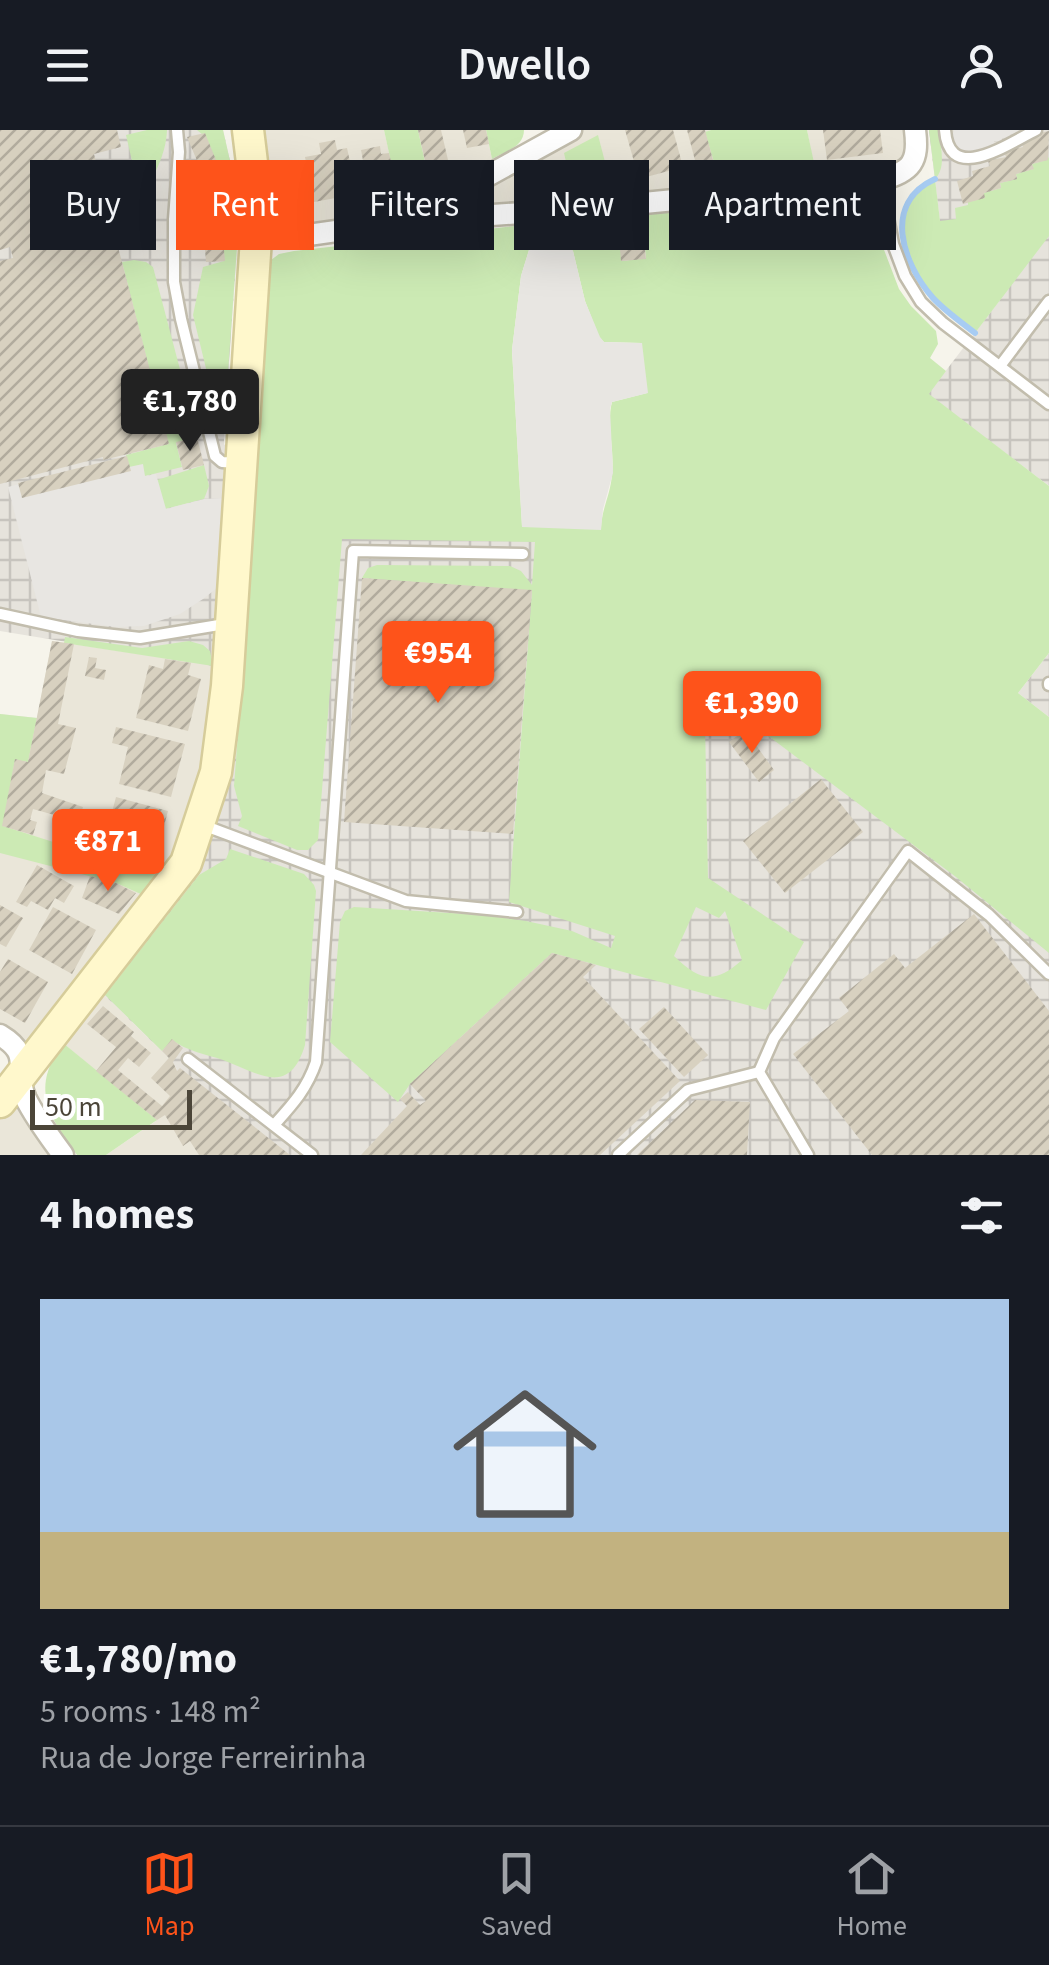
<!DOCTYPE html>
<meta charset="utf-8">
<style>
:root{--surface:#171b24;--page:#242831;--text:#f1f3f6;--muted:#9ea1a6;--line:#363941;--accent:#fe531a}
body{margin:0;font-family:"Source Sans 3",sans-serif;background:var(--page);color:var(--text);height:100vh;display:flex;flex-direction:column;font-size:38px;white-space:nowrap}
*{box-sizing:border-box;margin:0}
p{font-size:32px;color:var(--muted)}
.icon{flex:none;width:55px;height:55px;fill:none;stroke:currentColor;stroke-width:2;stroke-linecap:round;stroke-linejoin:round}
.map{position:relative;height:1025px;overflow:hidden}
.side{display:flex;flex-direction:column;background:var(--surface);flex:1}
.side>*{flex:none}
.top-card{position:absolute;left:30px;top:30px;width:990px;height:90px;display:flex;gap:20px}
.scale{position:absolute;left:30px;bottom:25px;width:162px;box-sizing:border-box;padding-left:10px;border:5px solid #4b4538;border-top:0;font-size:28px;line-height:35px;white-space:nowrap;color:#4b4538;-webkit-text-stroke:8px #fff;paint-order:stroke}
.price{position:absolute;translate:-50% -85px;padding:0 22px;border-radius:10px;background:var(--accent);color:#fff;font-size:32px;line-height:65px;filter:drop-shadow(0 2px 5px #0008)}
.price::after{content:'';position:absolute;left:50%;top:60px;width:30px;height:22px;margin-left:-15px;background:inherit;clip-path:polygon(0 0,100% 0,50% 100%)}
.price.current{background:#222;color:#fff}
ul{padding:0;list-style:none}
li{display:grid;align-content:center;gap:20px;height:530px;padding:0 40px}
li span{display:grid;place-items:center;height:310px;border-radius:0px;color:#555}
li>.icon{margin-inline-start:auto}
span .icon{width:180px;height:180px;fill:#fffc;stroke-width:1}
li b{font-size:42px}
h2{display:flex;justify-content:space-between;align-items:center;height:120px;padding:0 40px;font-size:42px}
.tag{padding:0 35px;border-radius:0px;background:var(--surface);box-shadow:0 10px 40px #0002;font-size:35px;line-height:90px}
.tag.current{background:var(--accent);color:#fff}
header{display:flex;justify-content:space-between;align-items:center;height:130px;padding:0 40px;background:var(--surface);font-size:45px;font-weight:600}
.tabs{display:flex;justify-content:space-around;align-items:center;height:140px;border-top:2px solid var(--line);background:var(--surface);font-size:28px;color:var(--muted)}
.tabs a{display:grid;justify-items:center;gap:5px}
.tabs .current{color:var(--accent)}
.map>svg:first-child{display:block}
</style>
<header><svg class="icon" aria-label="menu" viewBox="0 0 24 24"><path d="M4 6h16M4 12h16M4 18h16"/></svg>Dwello<svg class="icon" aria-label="person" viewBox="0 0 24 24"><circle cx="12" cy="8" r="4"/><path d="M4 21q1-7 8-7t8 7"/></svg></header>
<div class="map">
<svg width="1049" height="1025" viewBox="0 0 1049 1025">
<defs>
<pattern id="industrial-grid" width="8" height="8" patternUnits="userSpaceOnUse" patternTransform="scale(2.5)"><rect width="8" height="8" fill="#e6e3dc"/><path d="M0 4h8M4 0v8" fill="none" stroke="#c7c4be"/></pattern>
<pattern id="building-hatch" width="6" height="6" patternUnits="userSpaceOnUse" patternTransform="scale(2.5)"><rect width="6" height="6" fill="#d8d1c0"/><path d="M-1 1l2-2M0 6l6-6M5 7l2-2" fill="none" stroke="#b1ab9d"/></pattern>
</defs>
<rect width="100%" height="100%" fill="#f6f4eb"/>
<!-- residential -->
<g fill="#eae6d9">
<path d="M251 0H384L404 89 259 106Z"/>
<path d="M418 0H486L494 39 433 73Z"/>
<path d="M579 0H711L706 2 721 61 423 85Z"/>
<path d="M807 0H913L904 38 817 52Z"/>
<path d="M52 511 226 537 183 732 34 925 0 902V584L37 588Z"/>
<path d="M95 856 173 932 186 958 211 1025H106L156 991 63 913Z"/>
<path d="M18 953 59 1025H0V976Z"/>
</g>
<!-- industrial -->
<g fill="url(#industrial-grid)">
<path d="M0 0H223L240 75 224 304V315L228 313 213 536 0 501Z"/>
<path d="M929 0H1049V356L928 264 1000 170 944 126Z"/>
<path d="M239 405 702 414 763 578 1049 808V1025H211L186 958 173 932 95 856 189 735Z"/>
<path d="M1049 523V587L1018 563Z"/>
</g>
<!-- green -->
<g fill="#cceab4" fill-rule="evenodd">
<path d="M147 0H167C166 26 153 47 141 70L126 5Z"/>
<path d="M197 0H223L240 75 227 256 211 259 193 185 203 137 224 131 203 5Z"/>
<path d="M384 0H418L430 55 409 66 399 69Z"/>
<path d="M486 0H524C524 17 505 22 492 29Z"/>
<path d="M711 0H807L816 42 720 53 705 2Z"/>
<path d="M929 0H939C940 16 947 37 935 49L940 91 956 89 955 78 968 75V72L984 63 1001 58 1000 53 1017 49 1016 44 1033 39 1032 34 1047 30 1049 27V106L975 203C961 192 945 181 933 168 901 131 883 76 935 49Z"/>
<path d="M598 5 612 59 573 62 564 23Z"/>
<path d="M127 38 136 79 117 114 99 44Z"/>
<path d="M825 68 840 69 854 74 873 91 899 159 911 176 936 201 938 214 930 228 946 241 929 264 1049 356V523L1018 563 1049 587V823L956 747 755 596 705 593 708 748 804 812 766 880 552 823 410 954 398 972 330 912 340 792 345 781 354 777 482 785 526 791 572 801 611 818 615 806 509 772 532 461 362 448 368 438 377 435 510 436 521 441 532 455 535 412 342 409 318 710 308 720H297L238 696 242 686 234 656 253 407 249 406 271 130 279 124 294 121 523 95 528 101 529 120 521 146 512 220 522 396 601 399C601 380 611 364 612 344 615 320 606 296 612 272L647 263 641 213 604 212 599 207 585 171 573 121C561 107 546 121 544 93L617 85 622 131 646 128 641 83ZM696 777 719 788 725 781 742 830C714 855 700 851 674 826Z"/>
<path d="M134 130 146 132 153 137 192 285 163 293 122 132Z"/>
<path d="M194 294 197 307 176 313 182 337 145 346 129 337 126 325 168 314 165 301Z"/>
<path d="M204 335 209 356 204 369 165 379 157 350Z"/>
<path d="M65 507 142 518 189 511 203 515 210 521 213 536 64 513Z"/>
<path d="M0 584 37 588 28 632 15 630 3 696 157 745 143 765 116 753 0 723Z"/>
<path d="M230 719 304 744 314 755 316 761 305 915C289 968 258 943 223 930 205 924 187 921 172 910L162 921 105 865 199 745 226 729Z"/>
<path d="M63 913 157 990 106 1025H77C48 986 30 958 63 913Z"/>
</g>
<!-- parking -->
<g fill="#e8e6e2">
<path d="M954 0H1018V3L1011 4 1010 7 1002 8V11H994V15L978 19 977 22H965L958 19 952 9Z"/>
<path d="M544 93 547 106 552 112 568 115 573 121 585 171 600 207 604 212 642 213 648 263 612 272 610 279 613 343 603 379 601 400 522 397 512 220 521 146 529 120 528 101 523 95Z"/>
<path d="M126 326 129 337 143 334 145 346 156 344 166 379 204 369 224 368 217 458 203 469 180 484 144 496 116 497 41 487 8 357Z"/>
</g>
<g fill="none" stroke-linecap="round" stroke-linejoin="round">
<!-- stream -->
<path stroke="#a7ccf3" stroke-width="6" d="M935 49C882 73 902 133 933 168 945 181 961 192 975 203"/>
</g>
<!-- building -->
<g fill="url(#building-hatch)">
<path d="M0 0H117L121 17 94 24 169 314 103 330V327L0 354V131L13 128 10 117 0 120Z"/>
<path d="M418 0H441L448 30 426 35Z"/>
<path d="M463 0H486L489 14 467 18Z"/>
<path d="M625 0H673L683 37 639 49Z"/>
<path d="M687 0H705L713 30 696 34Z"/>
<path d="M823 0H880L883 23 827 30Z"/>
<path d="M1049 1 1048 30 1032 34 1034 39 1016 44 1017 49 1000 53 1001 58 984 63 985 68 963 74 957 51 973 46 972 41 990 36 988 31 1006 27 1004 21 1023 17 1021 11 1040 7 1039 3Z"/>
<path d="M205 3 216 30 225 131 206 132 198 33 187 7Z"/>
<path d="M335 10 337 20 347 18 357 64 314 72 305 27 321 24 319 13Z"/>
<path d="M380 16 381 24 389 23 394 44 385 46 387 53 368 57 361 20Z"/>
<path d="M641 83 646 129 621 131 617 85Z"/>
<path d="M197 307 204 335 183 340 176 312Z"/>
<path d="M127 326 131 341 22 368 18 353Z"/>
<path d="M362 448 532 460 513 704 344 692Z"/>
<path d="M52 511 74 514 58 594 76 598 64 644 46 640 42 663 83 677 81 684 99 689 97 697 33 679 30 690 37 692 33 705 2 696 15 629 28 632Z"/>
<path d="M89 527 97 528 95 538 106 540 104 550 85 546Z"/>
<path d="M165 529 191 533 188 545 201 549 188 601 136 588 149 535 163 539Z"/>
<path d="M116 597 185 614 171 667 119 654 128 617 112 613Z"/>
<path d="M745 600 774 640 759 652 729 612Z"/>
<path d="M821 649 863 702 785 763 743 711Z"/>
<path d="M116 667 168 681 154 734 102 720Z"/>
<path d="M37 735 74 756 64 773 55 768 48 780 31 771 27 777 16 772Z"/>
<path d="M90 746 116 753 136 763 119 784 82 768Z"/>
<path d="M0 775 23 788 6 817 0 814Z"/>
<path d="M53 777 96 800 72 844 29 820Z"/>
<path d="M974 784 1049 881V1025H872L793 924 849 881 839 868 894 824 905 838Z"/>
<path d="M552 823 596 835 583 847 680 951 600 1025H361L407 976 400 969 408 962 420 975 426 971 410 954Z"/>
<path d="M8 829 48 852 25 893 0 879V842Z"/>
<path d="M103 876 134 902 131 906 151 923 139 937 128 928 118 940 162 976 170 966 151 948 169 928 162 921 172 909 183 918 173 932 177 941 180 938 290 1025H199L190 1011 183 1016 165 985 157 990 96 941 116 917 87 894Z"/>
<path d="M664 877 708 925 684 947 639 899Z"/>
<path d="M695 970 750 972 747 1025H637Z"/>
</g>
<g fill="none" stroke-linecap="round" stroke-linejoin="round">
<!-- lane casing -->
<g stroke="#c2bdad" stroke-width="15">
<g id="lane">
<path d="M177 0 179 22 174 89V152L181 189 215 326 222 332 240 333"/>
<path d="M945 0C949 56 1009 13 1036 0"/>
<path d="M881 50 893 114 905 146 921 172 943 193 1049 274"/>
<path d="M1000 236 1049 171"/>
<path d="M0 484 78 501 140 508 225 494"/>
<path d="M1049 553V555"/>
<path d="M200 694 406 771 517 782"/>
<path d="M188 929 312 1025"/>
<path d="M274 995C292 975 307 959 316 932L353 421 523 424"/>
<path d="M618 1025 688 960 759 942"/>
<path d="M808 1025 759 942 774 908 908 721 989 785 1049 844"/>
</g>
</g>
<!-- street casing -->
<g stroke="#c2bdad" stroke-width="25">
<g id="street">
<path d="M413 87 571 0"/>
<path d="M256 108 294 107 407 91 592 78 881 50C912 41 919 32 915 0"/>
<path d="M0 905C35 926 12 939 26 969 36 989 50 1007 63 1025"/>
</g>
</g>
<!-- secondary casing -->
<g stroke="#d6cc9a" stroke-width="35">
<path id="secondary" d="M0 972 186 733 216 642 227 556 256 108 254 49 248 0"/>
</g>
<!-- lane -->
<use href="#lane" stroke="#fff" stroke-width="10"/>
<!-- street -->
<use href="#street" stroke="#fff" stroke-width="20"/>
<!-- secondary -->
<use href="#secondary" stroke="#fff8cc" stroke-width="30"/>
</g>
</svg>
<div class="scale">50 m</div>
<b class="price current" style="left:190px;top:324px">€1,780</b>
<b class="price" style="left:438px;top:576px">€954</b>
<b class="price" style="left:752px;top:626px">€1,390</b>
<b class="price" style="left:108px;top:764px">€871</b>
<div class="top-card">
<a class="tag">Buy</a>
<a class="tag current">Rent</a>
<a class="tag">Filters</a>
<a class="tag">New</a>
<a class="tag">Apartment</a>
</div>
</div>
<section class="side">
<h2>4 homes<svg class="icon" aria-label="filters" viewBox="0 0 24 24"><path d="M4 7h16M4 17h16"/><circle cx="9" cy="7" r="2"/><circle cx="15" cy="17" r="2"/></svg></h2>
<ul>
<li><span style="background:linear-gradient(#a9c7e8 75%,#c2b280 0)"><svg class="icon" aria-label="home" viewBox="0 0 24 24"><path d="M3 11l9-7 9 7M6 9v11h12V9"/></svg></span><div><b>€1,780/mo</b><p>5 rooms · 148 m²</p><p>Rua de Jorge Ferreirinha</p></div></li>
</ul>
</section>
<nav class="tabs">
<a class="current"><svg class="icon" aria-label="map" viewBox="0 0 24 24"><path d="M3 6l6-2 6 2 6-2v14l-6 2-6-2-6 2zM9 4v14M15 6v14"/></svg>Map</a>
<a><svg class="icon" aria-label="saved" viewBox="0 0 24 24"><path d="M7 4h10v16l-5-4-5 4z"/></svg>Saved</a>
<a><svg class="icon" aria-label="home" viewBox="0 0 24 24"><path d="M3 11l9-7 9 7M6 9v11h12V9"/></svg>Home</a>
</nav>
